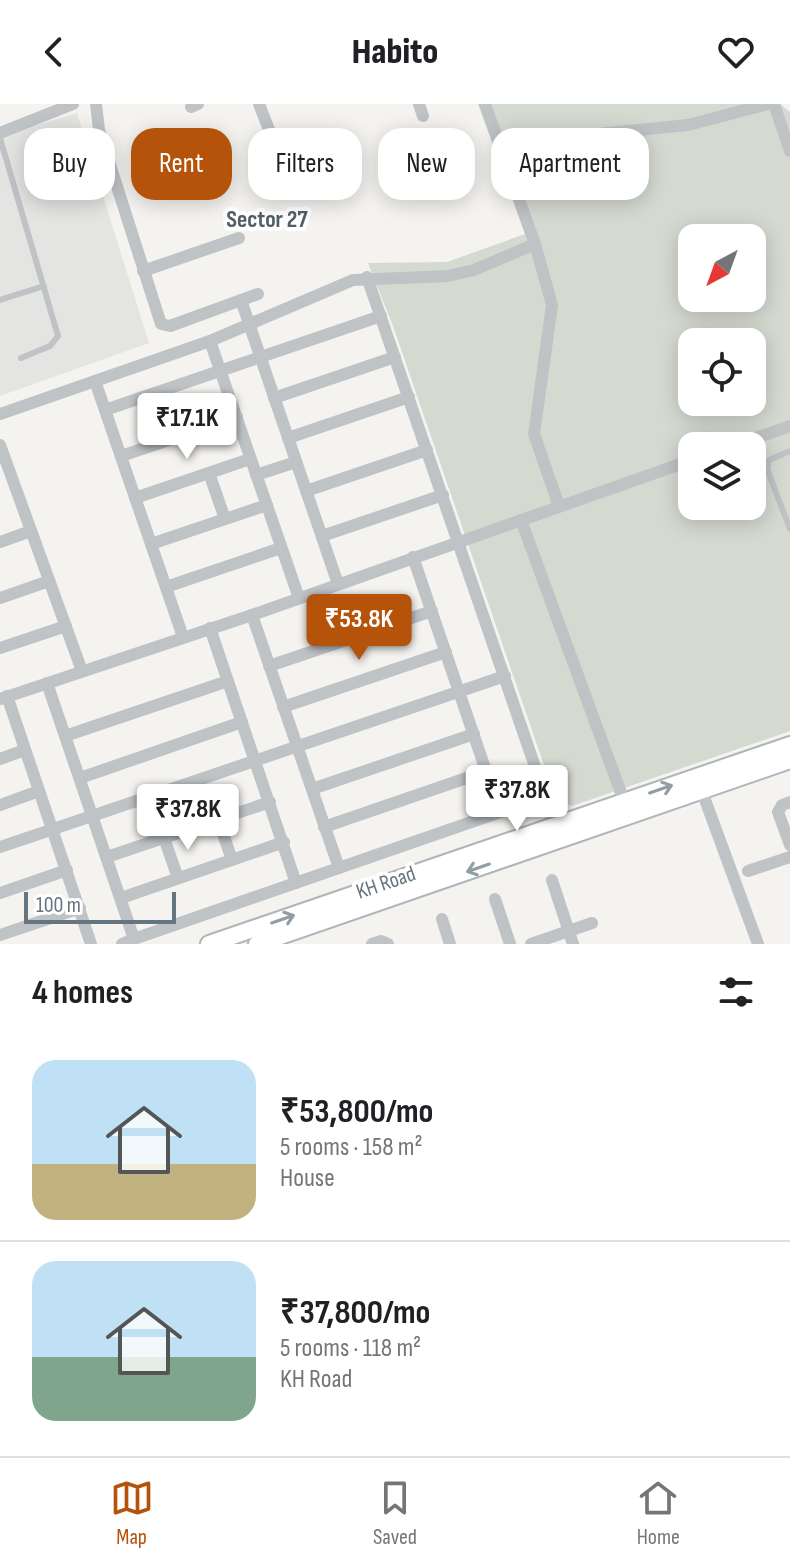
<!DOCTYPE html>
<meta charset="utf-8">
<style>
:root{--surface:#fff;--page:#f2f2f2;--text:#202124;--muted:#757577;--line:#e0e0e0;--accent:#b45309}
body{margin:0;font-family:"Sofia Sans Condensed",sans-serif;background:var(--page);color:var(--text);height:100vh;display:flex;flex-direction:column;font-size:30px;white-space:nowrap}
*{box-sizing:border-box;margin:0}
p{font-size:26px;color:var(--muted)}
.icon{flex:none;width:44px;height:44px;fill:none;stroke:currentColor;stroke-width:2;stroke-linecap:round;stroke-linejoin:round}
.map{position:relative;height:840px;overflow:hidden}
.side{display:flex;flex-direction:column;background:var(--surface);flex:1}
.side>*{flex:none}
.guide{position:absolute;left:24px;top:24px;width:742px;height:72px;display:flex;gap:16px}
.needle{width:52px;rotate:221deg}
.controls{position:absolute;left:678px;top:120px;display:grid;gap:16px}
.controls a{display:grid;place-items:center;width:88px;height:88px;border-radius:16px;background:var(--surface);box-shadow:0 4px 20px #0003;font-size:40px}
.scale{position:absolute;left:24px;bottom:20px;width:152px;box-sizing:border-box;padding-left:8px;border:4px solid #64757f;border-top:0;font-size:22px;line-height:28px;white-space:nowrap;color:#64757f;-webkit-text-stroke:6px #fff;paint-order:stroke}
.price{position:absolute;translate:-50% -68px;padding:0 18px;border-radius:8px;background:#fff;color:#222;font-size:26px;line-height:52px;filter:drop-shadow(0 2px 4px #0008)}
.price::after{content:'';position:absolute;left:50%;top:48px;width:24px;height:18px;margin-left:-12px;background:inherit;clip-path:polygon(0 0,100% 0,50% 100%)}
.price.on{background:var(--accent);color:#fff}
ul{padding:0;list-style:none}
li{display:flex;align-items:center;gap:24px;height:200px;padding:0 32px}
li+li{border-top:2px solid var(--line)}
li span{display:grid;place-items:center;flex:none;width:224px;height:160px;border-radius:24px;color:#555}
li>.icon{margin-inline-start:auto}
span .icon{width:96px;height:96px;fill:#fffc;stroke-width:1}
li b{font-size:34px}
h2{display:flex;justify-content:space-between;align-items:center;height:96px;padding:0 32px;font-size:34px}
.chip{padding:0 28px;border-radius:24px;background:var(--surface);box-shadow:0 4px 20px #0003;font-size:28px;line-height:72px}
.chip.on{background:var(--accent);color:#fff}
header{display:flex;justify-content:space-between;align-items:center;height:104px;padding:0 32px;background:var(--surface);font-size:36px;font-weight:800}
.tabs{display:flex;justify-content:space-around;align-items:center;height:112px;border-top:2px solid var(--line);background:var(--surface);font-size:22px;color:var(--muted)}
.tabs a{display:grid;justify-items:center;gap:4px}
.tabs .on{color:var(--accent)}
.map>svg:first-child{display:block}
</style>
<header><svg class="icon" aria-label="back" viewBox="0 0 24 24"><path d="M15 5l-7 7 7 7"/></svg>Habito<svg class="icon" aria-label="heart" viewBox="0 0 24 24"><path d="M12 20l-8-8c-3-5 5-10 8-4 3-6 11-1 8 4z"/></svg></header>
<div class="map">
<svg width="790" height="840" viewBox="0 0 790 840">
<rect width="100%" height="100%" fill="#f4f3f0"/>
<!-- built -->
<path fill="#e4e5e3" d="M77 9 149 239 0 292V32Z"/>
<!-- green -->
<path fill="#d5dad1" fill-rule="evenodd" d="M478 0H780L790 8V627L572 702 556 696 393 222 368 159 447 158 525 130ZM692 134H752V194H692ZM692 238H752V298H692ZM692 342H752V402H692Z"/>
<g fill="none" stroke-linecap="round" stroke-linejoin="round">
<!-- secondary casing -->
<g stroke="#afb5b8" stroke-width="20">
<g id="secondary">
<path d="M209 840 790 641"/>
<path d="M257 840 790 656"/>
</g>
</g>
<!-- lane -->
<g stroke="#bfc3c6" stroke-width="6">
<path d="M0 34 58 232 50 242 21 254"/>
<path d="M0 196 44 182"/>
<path d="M790 347 769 356 767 365 790 425"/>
</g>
<!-- street -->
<g stroke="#bfc3c6" stroke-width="12">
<path d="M96 0 99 26 161 220 170 222 258 190"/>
<path d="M259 0 271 31"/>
<path d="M419 0 423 12"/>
<path d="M485 0 535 140 552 201 534 330 559 402"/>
<path d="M774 0 790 47"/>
<path d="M191 3 198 0"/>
<path d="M0 29 73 0"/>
<path d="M506 61 542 41 569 33 688 21 768 0"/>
<path d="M143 167 239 134"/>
<path d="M241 196 338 480"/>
<path d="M210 237 299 494"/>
<path d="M95 277 183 533"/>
<path d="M274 294 395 253"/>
<path d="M105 306 381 212"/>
<path d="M0 310 210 237 353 176 448 172 474 166 535 140"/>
<path d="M288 334 409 293"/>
<path d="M0 341 82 567"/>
<path d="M733 342 790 322"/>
<path d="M121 352 237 313"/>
<path d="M209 369 225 415"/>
<path d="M256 371 296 358"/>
<path d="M306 387 427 346"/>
<path d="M135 394 250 355"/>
<path d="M521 416 624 697"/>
<path d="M322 432 443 391"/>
<path d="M0 438 31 427"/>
<path d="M151 440 267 401"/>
<path d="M413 453 500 708"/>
<path d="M166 483 281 444"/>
<path d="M0 494 49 477"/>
<path d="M252 511 339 764"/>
<path d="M210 524 296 779"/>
<path d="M0 544 66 522"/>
<path d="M269 562 432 507"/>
<path d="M47 579 134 835 122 840"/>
<path d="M7 592 91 840"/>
<path d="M0 595 252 511 692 356"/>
<path d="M283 603 446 548"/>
<path d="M65 632 228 577"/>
<path d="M0 655 25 646"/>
<path d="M80 674 242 618"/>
<path d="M700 682 758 840"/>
<path d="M312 685 474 630"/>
<path d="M790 698 782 701 778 708 790 741"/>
<path d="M0 701 39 687"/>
<path d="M218 715 232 756"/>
<path d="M324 723 487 667"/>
<path d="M164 734 178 774"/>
<path d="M0 743 505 572"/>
<path d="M107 753 270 698"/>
<path d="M748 767 790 753"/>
<path d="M552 776 573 840"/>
<path d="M0 789 67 766"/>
<path d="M121 794 284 738"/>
<path d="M495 795 510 840"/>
<path d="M442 815 450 840"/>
<path d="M0 831 80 804"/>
<path d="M134 835 535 696 543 686 367 173"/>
<path d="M372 840 381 837 388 840"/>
<path d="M531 840 592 819"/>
</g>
<!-- secondary -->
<use href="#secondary" stroke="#fff" stroke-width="16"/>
</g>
<!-- one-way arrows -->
<defs><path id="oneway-shaft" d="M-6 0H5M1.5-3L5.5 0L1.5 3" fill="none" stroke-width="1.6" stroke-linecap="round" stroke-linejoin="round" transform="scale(2)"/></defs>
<g stroke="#929ea5">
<use href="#oneway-shaft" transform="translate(661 685) rotate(-19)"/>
<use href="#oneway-shaft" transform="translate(478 764) rotate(161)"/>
<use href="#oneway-shaft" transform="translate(283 815) rotate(-19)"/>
</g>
<g text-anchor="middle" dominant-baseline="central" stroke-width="8" stroke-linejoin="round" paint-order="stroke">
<!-- street labels -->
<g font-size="22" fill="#64757f" stroke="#fff">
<text transform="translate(386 779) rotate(-19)">KH Road</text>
</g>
<!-- neighbourhood labels -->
<g font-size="24" font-weight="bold" fill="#525e65" stroke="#fff">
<text x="267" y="115">Sector 27</text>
</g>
</g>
</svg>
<div class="controls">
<a><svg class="needle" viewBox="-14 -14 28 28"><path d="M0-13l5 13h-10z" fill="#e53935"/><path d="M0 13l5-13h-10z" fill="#757577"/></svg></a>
<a><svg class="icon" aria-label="locate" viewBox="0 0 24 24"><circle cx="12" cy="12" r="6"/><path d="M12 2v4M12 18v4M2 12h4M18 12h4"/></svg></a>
<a><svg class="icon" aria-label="layers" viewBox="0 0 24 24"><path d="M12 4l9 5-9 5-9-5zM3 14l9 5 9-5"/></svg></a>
</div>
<div class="scale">100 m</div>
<b class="price" style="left:187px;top:357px">₹17.1K</b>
<b class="price on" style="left:359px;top:558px">₹53.8K</b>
<b class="price" style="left:517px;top:729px">₹37.8K</b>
<b class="price" style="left:188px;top:748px">₹37.8K</b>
<div class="guide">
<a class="chip">Buy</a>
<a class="chip on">Rent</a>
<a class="chip">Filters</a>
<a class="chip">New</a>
<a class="chip">Apartment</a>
</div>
</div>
<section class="side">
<h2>4 homes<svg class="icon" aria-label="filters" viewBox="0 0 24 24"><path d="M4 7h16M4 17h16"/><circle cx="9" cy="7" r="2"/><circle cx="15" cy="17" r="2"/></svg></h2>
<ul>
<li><span style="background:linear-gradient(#bfe0f5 65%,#c2b280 0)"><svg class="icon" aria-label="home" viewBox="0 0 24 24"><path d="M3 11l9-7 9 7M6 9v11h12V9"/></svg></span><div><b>₹53,800/mo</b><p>5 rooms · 158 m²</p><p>House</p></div></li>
<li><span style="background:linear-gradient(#bfe0f5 60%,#7fa58c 0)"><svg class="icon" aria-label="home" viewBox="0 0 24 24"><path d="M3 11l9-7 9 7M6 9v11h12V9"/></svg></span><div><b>₹37,800/mo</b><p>5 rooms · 118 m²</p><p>KH Road</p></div></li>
</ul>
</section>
<nav class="tabs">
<a class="on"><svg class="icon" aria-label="map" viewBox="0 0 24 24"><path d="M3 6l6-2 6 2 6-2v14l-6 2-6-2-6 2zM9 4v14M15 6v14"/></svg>Map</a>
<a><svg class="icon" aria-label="saved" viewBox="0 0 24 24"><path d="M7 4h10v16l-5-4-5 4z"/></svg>Saved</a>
<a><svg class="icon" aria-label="home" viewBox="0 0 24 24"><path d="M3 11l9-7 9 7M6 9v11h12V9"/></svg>Home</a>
</nav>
